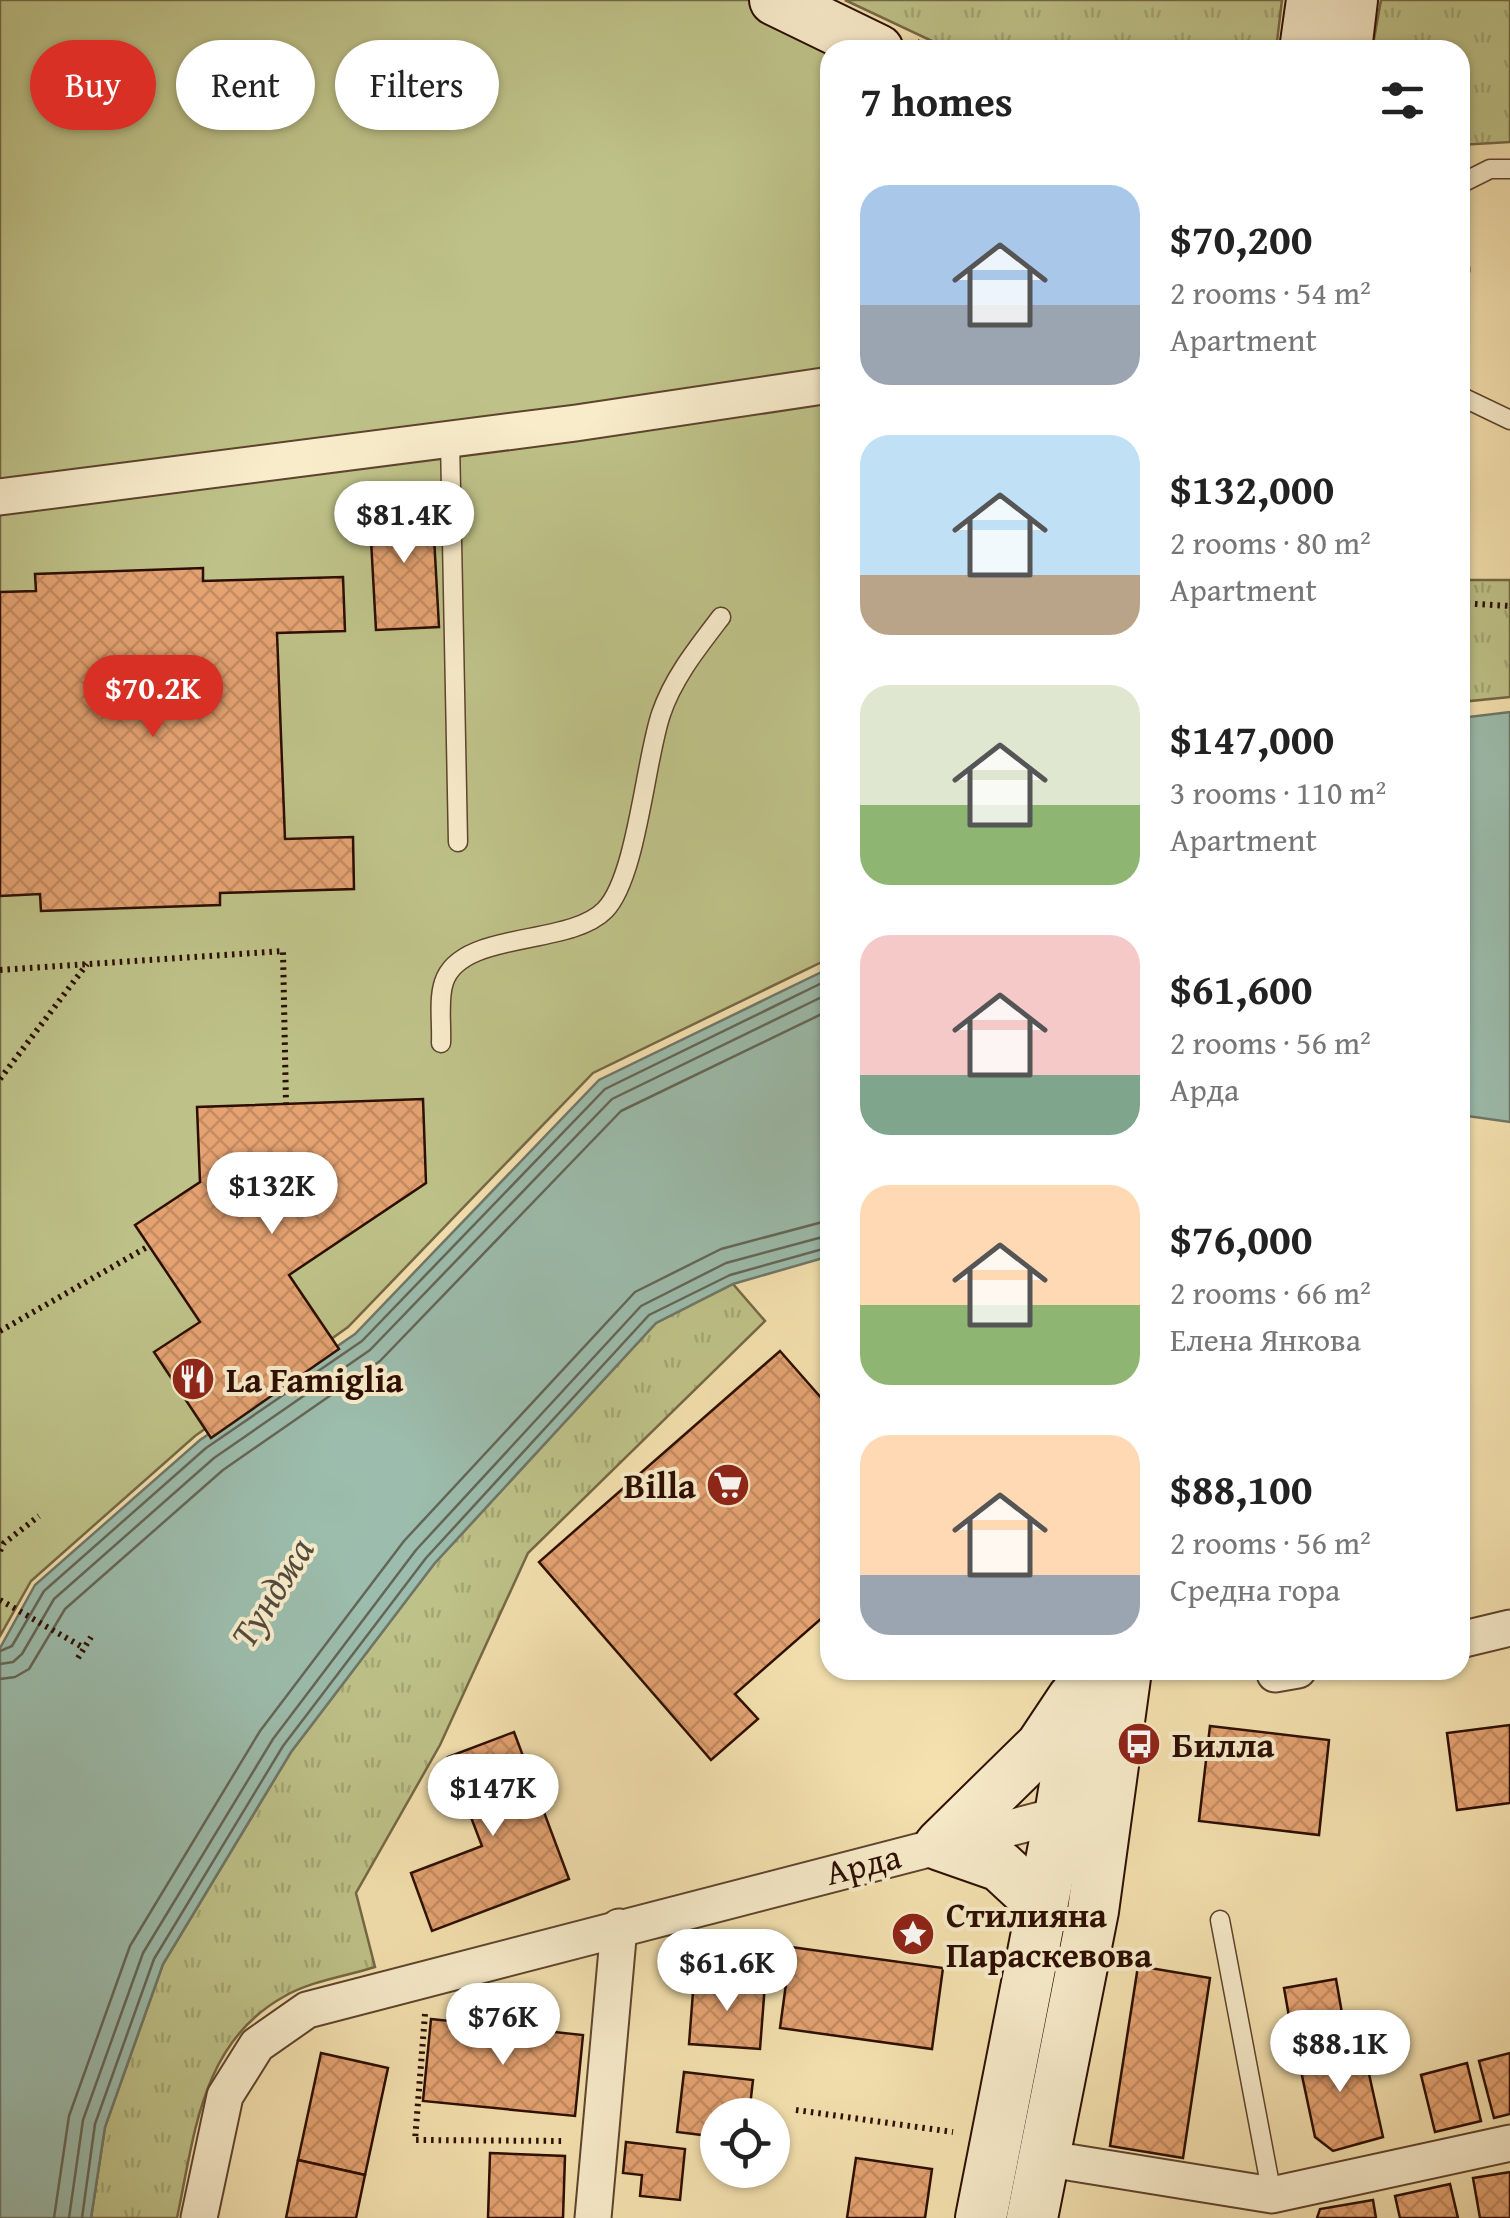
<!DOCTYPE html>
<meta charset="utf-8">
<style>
:root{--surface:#fff;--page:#f2f2f2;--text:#222;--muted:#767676;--accent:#d93025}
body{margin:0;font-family:"Gentium Book Plus",serif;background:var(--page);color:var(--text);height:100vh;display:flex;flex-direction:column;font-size:38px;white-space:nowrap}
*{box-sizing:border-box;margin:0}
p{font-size:32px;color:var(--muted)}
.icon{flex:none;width:55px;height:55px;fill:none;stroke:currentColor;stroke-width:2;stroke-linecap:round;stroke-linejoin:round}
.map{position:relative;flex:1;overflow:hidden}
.drawer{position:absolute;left:820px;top:40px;width:650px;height:1640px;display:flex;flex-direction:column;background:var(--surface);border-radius:30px;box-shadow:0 2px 8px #0004}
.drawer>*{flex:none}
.top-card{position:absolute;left:30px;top:40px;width:640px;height:90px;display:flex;gap:20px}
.fabs{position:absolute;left:700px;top:2098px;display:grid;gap:20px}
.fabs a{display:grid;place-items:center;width:90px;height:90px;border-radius:50%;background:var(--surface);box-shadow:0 2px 8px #0004;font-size:50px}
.price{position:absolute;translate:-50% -85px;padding:0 22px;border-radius:35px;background:#fff;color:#222;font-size:32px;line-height:65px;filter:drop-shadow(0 2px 5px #0008)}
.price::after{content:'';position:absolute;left:50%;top:60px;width:30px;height:22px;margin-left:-15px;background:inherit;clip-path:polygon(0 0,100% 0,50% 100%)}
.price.on{background:var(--accent);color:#fff}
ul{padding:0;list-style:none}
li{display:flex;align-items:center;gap:30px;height:250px;padding:0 40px}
li span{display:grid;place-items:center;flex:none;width:280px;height:200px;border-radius:30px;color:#555}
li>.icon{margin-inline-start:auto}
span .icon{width:120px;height:120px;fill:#fffc;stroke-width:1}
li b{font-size:42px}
h2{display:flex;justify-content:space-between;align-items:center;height:120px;padding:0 40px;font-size:42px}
.chip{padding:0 35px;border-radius:45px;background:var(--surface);box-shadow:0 2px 8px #0004;font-size:35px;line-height:90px}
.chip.on{background:var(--accent);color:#fff}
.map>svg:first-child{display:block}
</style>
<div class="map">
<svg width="1510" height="2218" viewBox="0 0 1510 2218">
<defs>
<pattern id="grass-tufts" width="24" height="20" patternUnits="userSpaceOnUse" patternTransform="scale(2.5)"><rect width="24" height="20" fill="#bec288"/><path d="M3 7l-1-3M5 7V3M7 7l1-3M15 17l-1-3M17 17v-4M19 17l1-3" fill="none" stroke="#a3a674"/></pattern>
<pattern id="building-cross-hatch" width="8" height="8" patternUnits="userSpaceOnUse" patternTransform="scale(2.5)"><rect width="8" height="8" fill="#e5a372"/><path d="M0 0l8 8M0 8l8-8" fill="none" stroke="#c58b61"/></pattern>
</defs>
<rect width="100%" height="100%" fill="#f4e1af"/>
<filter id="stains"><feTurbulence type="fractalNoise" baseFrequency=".002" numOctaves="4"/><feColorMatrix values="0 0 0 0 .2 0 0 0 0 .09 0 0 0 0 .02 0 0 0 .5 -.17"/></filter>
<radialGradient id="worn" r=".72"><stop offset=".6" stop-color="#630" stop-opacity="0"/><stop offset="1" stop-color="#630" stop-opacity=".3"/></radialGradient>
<!-- grass -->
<g fill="url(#grass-tufts)" stroke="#756845" stroke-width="2.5">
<path d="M845 0H1282L1276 50H951Z"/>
<path d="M1381 0H1510V142L1460 145V50H1372Z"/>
<path d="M1460 580H1510V697L1460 702Z"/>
<path d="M733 1284 765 1321 528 1553 440 1745 356 1893 375 1967C347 1976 311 1981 285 1996 201 2042 195 2133 177 2218H91L105 2127 163 1964 291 1752 434 1564 656 1323Z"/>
</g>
<!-- green -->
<path fill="#bec288" stroke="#756845" stroke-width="2.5" d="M0 0H775L830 50V958L593 1073 348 1327 195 1436 31 1581 0 1636Z"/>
<!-- water -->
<g fill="#9cbdad" stroke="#6f7769" stroke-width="2.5">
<path d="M1510 712V1122L1460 1115V718Z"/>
<path d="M830 968V1256L733 1284 656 1323 434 1564 291 1752 163 1964 105 2127 91 2218H0V1648L35 1585 200 1440 355 1334 599 1080Z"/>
</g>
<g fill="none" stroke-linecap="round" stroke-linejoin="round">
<!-- shore -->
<g stroke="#646658" stroke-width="2.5">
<path d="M0 1651 12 1646 44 1591 206 1448 362 1341 605 1089 830 979"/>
<path d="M0 1664 13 1662 22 1654 54 1599 214 1458 370 1350 612 1099 830 993"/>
<path d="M0 1679 15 1677 29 1669 65 1609 223 1470 380 1361 621 1111 830 1010"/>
<path d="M54 2218 69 2116 130 1946 260 1731 404 1541 635 1292 721 1249 830 1220"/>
<path d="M69 2218 83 2120 143 1953 273 1739 416 1550 641 1306 726 1263 830 1235"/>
<path d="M82 2218 95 2124 154 1959 283 1746 426 1558 649 1315 730 1275 830 1247"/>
</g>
</g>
<!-- building -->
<g fill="url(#building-cross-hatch)" stroke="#2c0e02" stroke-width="2.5">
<path d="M432 501 439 627 376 630 369 504Z"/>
<path d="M203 568V581L343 577 345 631 277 633 285 839 353 837 354 889 220 893V905L41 911 40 894 0 896V592L36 591 35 574Z"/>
<path d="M423 1099 426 1183 289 1275 339 1349 211 1438 154 1352 200 1322 135 1225 200 1182 197 1107Z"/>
<path d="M780 1351 830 1408V1611L735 1694 758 1719 711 1760 539 1562Z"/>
<path d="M1510 1725V1803L1457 1810 1447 1733Z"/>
<path d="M1210 1726 1329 1740 1319 1835 1199 1821Z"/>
<path d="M514 1732 569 1879 432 1931 411 1873 482 1846 448 1757Z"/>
<path d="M791 1947 943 1968 932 2049 780 2028Z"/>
<path d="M1138 1966 1210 1978 1183 2158 1110 2146Z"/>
<path d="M694 1979 765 1984 760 2049 689 2044Z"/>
<path d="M1336 1979 1343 2019 1291 2028 1284 1988Z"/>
<path d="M431 2019 583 2035 575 2116 423 2101Z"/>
<path d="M1361 2038 1383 2137 1333 2151 1315 2137 1297 2052Z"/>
<path d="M321 2053 388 2068 365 2175 298 2160Z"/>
<path d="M1510 2053V2114L1494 2118 1479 2061Z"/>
<path d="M1467 2063 1481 2121 1435 2132 1421 2075Z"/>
<path d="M684 2072 753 2080 749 2115H718V2137L677 2132Z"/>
<path d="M626 2142 685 2149 680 2200 640 2196 642 2175 623 2173Z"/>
<path d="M490 2153 565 2156 563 2218H488Z"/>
<path d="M856 2158 932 2169 925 2218H847Z"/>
<path d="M298 2160 365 2175 356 2218H286Z"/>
<path d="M1510 2172V2218H1480L1473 2178Z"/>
<path d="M1450 2184 1458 2218H1400L1395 2196Z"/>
<path d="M1373 2200 1376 2218H1317L1320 2209Z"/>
</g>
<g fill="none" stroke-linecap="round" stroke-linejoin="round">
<!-- lane casing -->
<g stroke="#5e432d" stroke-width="21">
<g id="lane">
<path d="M1460 184 1490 169H1510"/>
<path d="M1460 268V271"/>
<path d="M1460 396 1510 420"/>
<path d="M450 440 458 842"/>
<path d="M441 1043C442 1025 438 999 444 982 461 930 569 947 605 910 637 877 645 761 661 714 673 678 698 647 721 617"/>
<path d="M1220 1920 1272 2195"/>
</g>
</g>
<!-- street casing -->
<g stroke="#5e432d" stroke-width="39">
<g id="street">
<path d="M0 497 576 423 830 385"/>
<path d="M1460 1640 1510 1628"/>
<path d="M1275 1674 1298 1670"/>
<path d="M1043 2158 1272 2195 1510 2143"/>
<path d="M199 2218 225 2096 257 2045 307 2010 1079 1810"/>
<path d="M593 2218 619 1927"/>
</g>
</g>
<!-- secondary casing -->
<g stroke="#2c0e02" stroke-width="54">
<g id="secondary">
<path d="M775 0 878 50"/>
<path d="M1305 50 1312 0"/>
<path d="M1346 50 1352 0"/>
<path d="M1042 1905 1000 1866 940 1845 1041 1746 1073 1698"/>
<path d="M981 2218 1060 1815 1084 1670"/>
<path d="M1032 2218 1093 1911 1126 1670"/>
</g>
</g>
<!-- path -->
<g stroke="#2c0e02" stroke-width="6" stroke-dasharray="2.5 5" stroke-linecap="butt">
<path d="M917 42 934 50"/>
<path d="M1460 603 1510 606"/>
<path d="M0 970 283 951 286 1104"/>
<path d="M0 1079 87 964"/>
<path d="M0 1331 149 1246"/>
<path d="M0 1551 4 1543 39 1516"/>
<path d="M0 1600 84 1648"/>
<path d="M78 1658 91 1637"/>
<path d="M425 2014 415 2140 566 2141"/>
<path d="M796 2110 953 2132"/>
</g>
<!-- lane -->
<use href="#lane" stroke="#f8eccb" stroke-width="18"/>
<!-- street -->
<use href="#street" stroke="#f8eccb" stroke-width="35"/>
<!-- secondary -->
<use href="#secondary" stroke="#f8eccb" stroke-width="50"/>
</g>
<!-- icons -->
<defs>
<g id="restaurant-disc" transform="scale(2.25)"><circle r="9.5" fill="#8f2418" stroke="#f8eccb"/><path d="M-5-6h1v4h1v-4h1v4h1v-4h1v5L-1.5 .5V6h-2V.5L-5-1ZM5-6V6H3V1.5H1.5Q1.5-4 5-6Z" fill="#fff"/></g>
<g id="supermarket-disc" transform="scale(2.25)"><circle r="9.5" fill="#8f2418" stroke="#f8eccb"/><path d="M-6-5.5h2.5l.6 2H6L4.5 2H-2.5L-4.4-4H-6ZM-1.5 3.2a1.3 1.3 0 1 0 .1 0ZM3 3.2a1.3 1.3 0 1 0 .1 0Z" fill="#fff"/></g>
<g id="bus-disc" transform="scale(2.25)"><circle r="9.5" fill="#8f2418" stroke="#f8eccb"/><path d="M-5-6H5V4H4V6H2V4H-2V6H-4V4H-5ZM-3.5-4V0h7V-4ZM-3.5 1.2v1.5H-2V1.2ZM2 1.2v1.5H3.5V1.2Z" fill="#fff"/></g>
<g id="sight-disc" transform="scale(2.25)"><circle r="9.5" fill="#8f2418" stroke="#f8eccb"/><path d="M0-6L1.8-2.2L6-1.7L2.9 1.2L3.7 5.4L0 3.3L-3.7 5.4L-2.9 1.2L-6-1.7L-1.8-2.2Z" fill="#fff"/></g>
</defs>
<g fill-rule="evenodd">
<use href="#restaurant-disc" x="193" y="1379"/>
<use href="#supermarket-disc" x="728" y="1485"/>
<use href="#bus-disc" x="1139" y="1744"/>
<use href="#sight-disc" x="913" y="1934"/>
</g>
<g text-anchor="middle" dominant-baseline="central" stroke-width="8" stroke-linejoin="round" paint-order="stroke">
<!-- poi labels -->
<g font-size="35" font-weight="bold" fill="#2c0e02" stroke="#f8eccb" text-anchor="start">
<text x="226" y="1379">La Famiglia</text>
<text x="696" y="1485" text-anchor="end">Billa</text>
<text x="1172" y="1744">Билла</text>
<text x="946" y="1914">Стилияна<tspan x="946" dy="40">Параскевова</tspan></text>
</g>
<!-- street labels -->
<g font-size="35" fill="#2c0e02" stroke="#f8eccb">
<text transform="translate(863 1864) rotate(-14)">Арда</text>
</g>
<!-- water labels -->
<g font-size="38" font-style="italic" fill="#534b3e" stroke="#f8eccb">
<text transform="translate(271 1592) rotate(-58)">Тунджа</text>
</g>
</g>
<rect width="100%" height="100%" filter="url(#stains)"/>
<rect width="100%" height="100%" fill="url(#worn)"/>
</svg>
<div class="fabs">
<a><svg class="icon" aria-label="locate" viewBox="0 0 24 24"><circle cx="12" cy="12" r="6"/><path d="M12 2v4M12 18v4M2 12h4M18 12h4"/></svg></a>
</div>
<b class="price" style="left:404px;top:566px">$81.4K</b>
<b class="price on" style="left:153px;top:740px">$70.2K</b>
<b class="price" style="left:272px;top:1237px">$132K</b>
<b class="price" style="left:493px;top:1839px">$147K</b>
<b class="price" style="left:727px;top:2014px">$61.6K</b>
<b class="price" style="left:503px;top:2068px">$76K</b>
<b class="price" style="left:1340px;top:2095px">$88.1K</b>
<div class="top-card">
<a class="chip on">Buy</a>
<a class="chip">Rent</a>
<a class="chip">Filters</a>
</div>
<section class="drawer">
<h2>7 homes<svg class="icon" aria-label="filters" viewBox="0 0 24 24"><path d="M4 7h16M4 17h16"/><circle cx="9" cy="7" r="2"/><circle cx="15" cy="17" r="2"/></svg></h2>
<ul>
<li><span style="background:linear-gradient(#a9c7e8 60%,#9aa5b1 0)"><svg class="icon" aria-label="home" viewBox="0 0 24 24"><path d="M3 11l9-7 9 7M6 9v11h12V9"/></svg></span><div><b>$70,200</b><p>2 rooms · 54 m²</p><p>Apartment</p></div></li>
<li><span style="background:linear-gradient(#bfe0f5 70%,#b9a48a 0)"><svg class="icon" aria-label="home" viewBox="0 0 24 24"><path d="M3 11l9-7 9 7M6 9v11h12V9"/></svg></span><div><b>$132,000</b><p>2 rooms · 80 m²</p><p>Apartment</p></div></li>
<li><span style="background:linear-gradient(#dfe7d0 60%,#8fb573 0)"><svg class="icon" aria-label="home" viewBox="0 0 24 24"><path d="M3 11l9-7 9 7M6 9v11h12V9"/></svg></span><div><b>$147,000</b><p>3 rooms · 110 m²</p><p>Apartment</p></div></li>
<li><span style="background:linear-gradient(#f6c9c9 70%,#7fa58c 0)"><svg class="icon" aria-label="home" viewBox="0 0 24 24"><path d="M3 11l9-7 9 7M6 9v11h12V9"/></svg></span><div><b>$61,600</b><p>2 rooms · 56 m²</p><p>Арда</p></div></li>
<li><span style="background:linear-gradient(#ffd9b3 60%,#8fb573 0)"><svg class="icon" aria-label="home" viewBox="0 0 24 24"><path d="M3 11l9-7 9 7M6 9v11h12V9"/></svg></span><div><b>$76,000</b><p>2 rooms · 66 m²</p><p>Елена Янкова</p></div></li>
<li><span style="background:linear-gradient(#ffd9b3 70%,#9aa5b1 0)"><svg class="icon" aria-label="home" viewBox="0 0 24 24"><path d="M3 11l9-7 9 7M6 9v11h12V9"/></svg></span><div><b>$88,100</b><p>2 rooms · 56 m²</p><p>Средна гора</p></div></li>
</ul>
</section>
</div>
